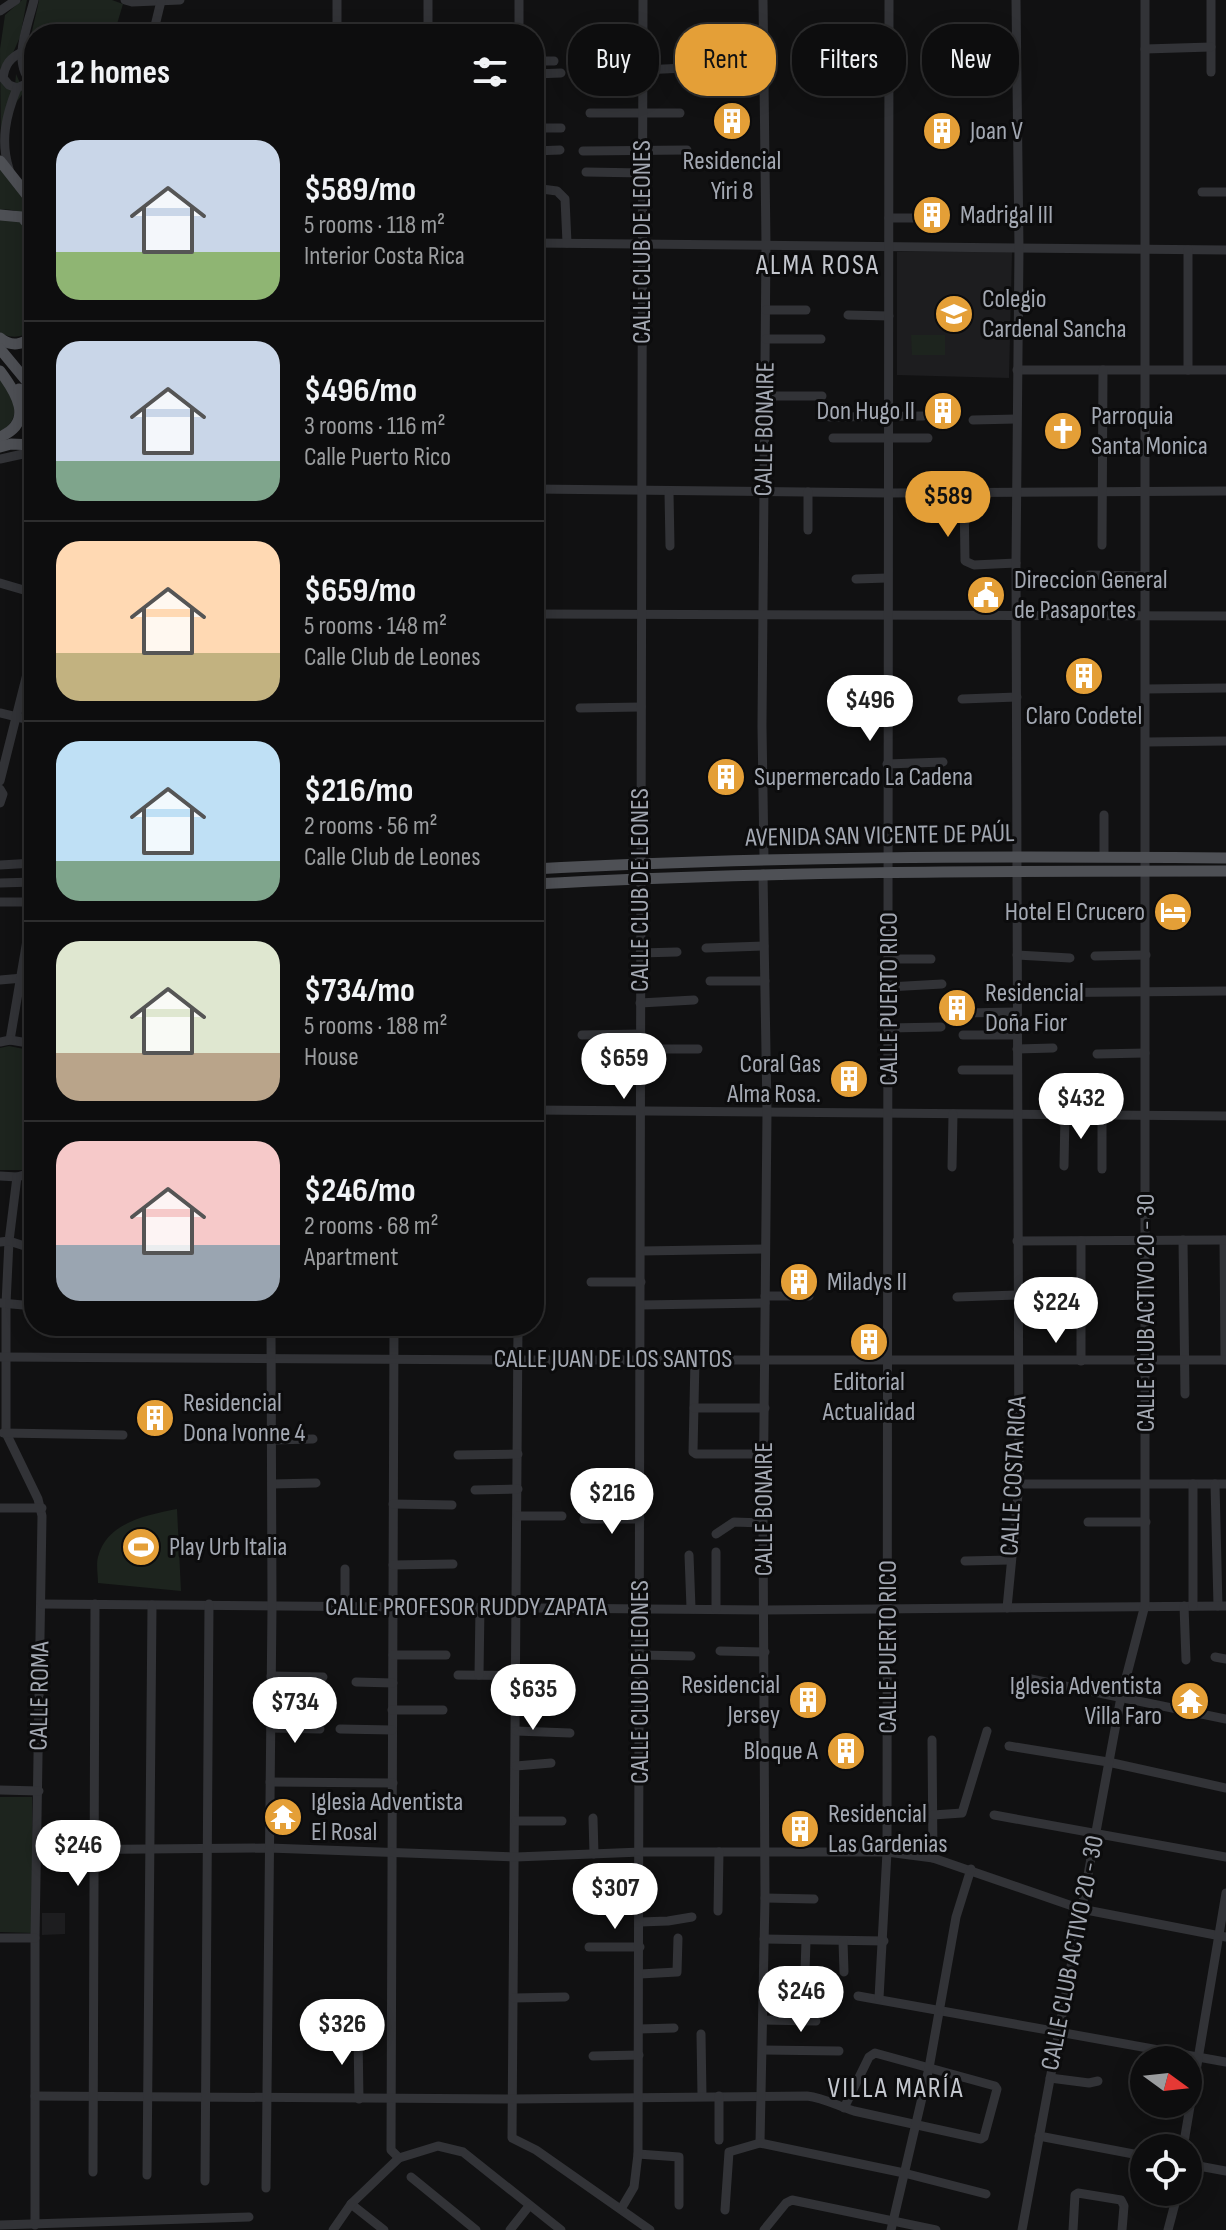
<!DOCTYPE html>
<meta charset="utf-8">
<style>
:root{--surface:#0d0d0e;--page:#1b1b1c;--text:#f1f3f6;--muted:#9a9c9e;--line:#2d2d2e;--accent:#e49f37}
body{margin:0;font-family:"Sofia Sans Condensed",sans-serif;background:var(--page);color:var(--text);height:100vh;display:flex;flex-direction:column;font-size:30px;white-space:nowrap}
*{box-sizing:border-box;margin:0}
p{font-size:26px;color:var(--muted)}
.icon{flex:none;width:44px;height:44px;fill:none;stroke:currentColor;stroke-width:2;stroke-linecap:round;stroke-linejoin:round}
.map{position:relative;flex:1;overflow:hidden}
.drawer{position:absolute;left:24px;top:24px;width:520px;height:1312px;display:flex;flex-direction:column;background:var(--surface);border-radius:32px;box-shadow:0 4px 20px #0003,0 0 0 2px var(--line)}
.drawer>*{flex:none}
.hud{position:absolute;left:568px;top:24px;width:538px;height:72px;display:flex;gap:16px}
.needle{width:52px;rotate:105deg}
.buttons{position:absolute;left:1130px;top:2046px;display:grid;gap:16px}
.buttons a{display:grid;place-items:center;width:72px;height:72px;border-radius:50%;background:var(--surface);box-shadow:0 4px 20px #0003,0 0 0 2px var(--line);font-size:40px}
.price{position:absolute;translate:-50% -68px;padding:0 18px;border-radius:28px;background:#fff;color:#222;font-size:26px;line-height:52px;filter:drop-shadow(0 2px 4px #0008)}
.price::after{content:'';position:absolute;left:50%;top:48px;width:24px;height:18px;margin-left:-12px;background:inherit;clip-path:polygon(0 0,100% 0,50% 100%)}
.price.selected{background:var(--accent);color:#111}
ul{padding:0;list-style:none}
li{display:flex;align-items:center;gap:24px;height:200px;padding:0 32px}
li+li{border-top:2px solid var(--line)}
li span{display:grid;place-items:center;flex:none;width:224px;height:160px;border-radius:24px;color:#555}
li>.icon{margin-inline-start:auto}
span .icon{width:96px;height:96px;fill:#fffc;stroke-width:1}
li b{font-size:34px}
h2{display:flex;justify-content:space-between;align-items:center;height:96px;padding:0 32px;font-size:34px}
.chip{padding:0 28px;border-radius:32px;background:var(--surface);box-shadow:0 4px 20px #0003,0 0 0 2px var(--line);font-size:28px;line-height:72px}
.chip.selected{background:var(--accent);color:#111}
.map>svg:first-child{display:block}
</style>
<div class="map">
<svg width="1226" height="2230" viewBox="0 0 1226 2230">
<rect width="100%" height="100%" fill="#111112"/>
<!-- built -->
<g fill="#1d1d1f">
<path d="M897 252H1012L1009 378 897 375Z"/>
<path d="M42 1913H65V1934L42 1935Z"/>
</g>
<!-- green -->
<g fill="#1d241e">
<path d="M22 0H27L20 37 5 71 8 82 15 87 16 74 24 92 15 104 1 152 0 49 5 15Z"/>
<path d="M39 0H112L123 4 114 34H34V75C23 54 35 22 39 0Z"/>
<path d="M0 169 34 208V221C24 213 13 208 0 210Z"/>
<path d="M0 219 21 221 34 236V327C26 338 12 339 0 333Z"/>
<path d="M911 335H945V355H912Z"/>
<path d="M0 376 17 397C16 410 14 426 0 431Z"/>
<path d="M9 1046 34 1051V1166L22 1170H0V1048Z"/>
<path d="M177 1509 181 1591 98 1583C98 1575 96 1564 98 1557 107 1522 147 1515 177 1509Z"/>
<path d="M0 1797H32L33 1933 0 1932Z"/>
</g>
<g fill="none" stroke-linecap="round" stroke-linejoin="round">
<!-- minor -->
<g stroke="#323337" stroke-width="9">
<path d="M34 0C28 26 10 64 34 85"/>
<path d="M125 0 132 2 180 0"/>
<path d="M519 0V34"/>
<path d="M763 0 766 245 762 726 764 859"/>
<path d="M1211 0V72"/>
<path d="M0 11 16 0"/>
<path d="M153 34 161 1"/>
<path d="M337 34V0"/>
<path d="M428 34V0"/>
<path d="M1145 49 1211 47"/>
<path d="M22 52C10 58 5 64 3 78L9 85 17 88 30 82"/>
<path d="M534 61H554"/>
<path d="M599 65H643"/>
<path d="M643 70 685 68"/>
<path d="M534 74 561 73"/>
<path d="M590 113H680"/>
<path d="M534 128H561"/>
<path d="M534 151 560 150"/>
<path d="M583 151 687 150"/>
<path d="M9 169C0 141 6 115 17 88"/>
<path d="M586 172 643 173"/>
<path d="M534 188 557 191 565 199 567 243"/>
<path d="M1202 192H1226"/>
<path d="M889 218H923"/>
<path d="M534 243 1226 250"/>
<path d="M1188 250V370"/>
<path d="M766 310H806"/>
<path d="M848 315 889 316"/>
<path d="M766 339H821"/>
<path d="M1017 370H1226"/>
<path d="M765 396H822"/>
<path d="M830 417 923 416"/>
<path d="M973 420 1016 419"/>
<path d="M833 438H928"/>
<path d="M0 459 23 454 34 455"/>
<path d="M534 489 888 493 1226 491"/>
<path d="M669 492 670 546"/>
<path d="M808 492V530"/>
<path d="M964 493 965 561 974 565 1016 563"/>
<path d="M1102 545 1103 370"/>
<path d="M1089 575 1143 576"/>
<path d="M856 579 887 578"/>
<path d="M0 583 34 593"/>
<path d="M534 614 1226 616"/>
<path d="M1146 689 1226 688"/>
<path d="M832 693 887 691"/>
<path d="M962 699 1017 697"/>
<path d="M580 708 641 707"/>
<path d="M0 713 34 721"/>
<path d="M1147 742 1226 741"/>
<path d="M887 764 943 762"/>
<path d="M0 781 34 646"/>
<path d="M0 789 3 794 0 803"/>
<path d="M1104 857V815"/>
<path d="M0 865 34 863"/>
<path d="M0 883 34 882"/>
<path d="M0 902H34"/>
<path d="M706 948 764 946"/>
<path d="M640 953 677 952"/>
<path d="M1017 955 1070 958"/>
<path d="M1095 956 1146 955"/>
<path d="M888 959H931"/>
<path d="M0 980 34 977"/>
<path d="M710 981H765"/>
<path d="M888 987 942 984"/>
<path d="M1017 993 1226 991"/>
<path d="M640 1003 694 1000"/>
<path d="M963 1013 1017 1012"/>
<path d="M889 1028 941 1027"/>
<path d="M582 1035 640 1034"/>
<path d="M963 1035H1017"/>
<path d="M10 1040 34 899"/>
<path d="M0 1042 10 1040 34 1044"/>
<path d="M640 1049H698"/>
<path d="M1017 1049 1053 1048"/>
<path d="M1097 1054 1145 1053"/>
<path d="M962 1070H1017"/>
<path d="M534 1110 1226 1116"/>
<path d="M1064 1166 1065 1115"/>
<path d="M952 1167 953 1114"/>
<path d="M1102 1169V1116"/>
<path d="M0 1176 17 1177 34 1172"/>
<path d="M17 1177 9 1241 6 1304V1433L38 1499 42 1516 35 1938V2225"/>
<path d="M1183 1240 1185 1394"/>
<path d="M1224 1240 1225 1360"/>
<path d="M1017 1241 1226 1240"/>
<path d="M1081 1241V1361"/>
<path d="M0 1242 9 1241 34 1249"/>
<path d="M641 1251 765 1249"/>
<path d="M591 1282H641"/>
<path d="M765 1296H809"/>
<path d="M957 1297 1017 1295"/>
<path d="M1 1303 34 1306"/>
<path d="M641 1305 765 1303"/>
<path d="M394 1326 391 2150 399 2158"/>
<path d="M518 1326 512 2138 536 2150 650 2230"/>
<path d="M0 1357 518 1360H1226"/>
<path d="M695 1359 693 1452 696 1454H764"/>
<path d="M694 1408H765"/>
<path d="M3 1433 123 1435"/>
<path d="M271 1440 313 1439"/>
<path d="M458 1455 518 1454"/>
<path d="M272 1484 316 1483"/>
<path d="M1019 1484H1226"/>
<path d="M1215 1484 1218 1606"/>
<path d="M475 1490 518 1489"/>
<path d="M393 1504 452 1505"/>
<path d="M0 1508H42"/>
<path d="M518 1516H562"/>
<path d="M584 1519H640"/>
<path d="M1088 1522H1146"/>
<path d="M716 1534 734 1522 763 1523"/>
<path d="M689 1555 691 1608"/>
<path d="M965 1561 1010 1560"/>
<path d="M393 1565 453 1564"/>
<path d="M345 1569V1606"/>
<path d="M42 1604 765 1610 1226 1606"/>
<path d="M1184 1606 1186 1660"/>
<path d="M1193 1606V1484"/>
<path d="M1007 1608 1019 1484 1016 563 1019 248 1016 0"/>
<path d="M716 1609V1552"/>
<path d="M720 1651 765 1652"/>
<path d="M393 1655H446"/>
<path d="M640 1655 691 1656"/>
<path d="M1215 1657 1226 1659"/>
<path d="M458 1675 567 1676"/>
<path d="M479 1675 480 1607"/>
<path d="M271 1676 323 1677"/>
<path d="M1031 1679 1226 1719"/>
<path d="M356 1682 393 1683"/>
<path d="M392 1710H443"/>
<path d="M271 1728 320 1729"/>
<path d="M340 1729 392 1730"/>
<path d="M516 1731 570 1733"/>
<path d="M932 1740 933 1858"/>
<path d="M1009 1746 1108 1762 1226 1788"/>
<path d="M516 1766 551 1763"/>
<path d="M270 1782 393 1783"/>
<path d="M0 1790 39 1791"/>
<path d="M933 1815 962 1813 987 1731"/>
<path d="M994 1815 1226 1857"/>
<path d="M593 1818 594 1854"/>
<path d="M516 1821H562"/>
<path d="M38 1850 269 1848 516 1857 641 1852H887L933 1858 1081 1909 1226 1937"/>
<path d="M765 1898 814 1899"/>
<path d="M718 1911 719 1852"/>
<path d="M640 1922 668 1921 692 1917"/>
<path d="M0 1938H35"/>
<path d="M764 1939 884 1941"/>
<path d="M843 1941 844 1972"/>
<path d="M589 1947H640"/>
<path d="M805 1971 806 1941"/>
<path d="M640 1974 677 1972 678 1938"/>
<path d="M858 1996 1226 2062"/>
<path d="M514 1998 565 1997"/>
<path d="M879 1998 887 1852 889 0"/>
<path d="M763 2020 816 2021"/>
<path d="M639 2029 674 2028"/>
<path d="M701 2034 702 2096"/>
<path d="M358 2036 359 2099"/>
<path d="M763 2050 839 2051"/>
<path d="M593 2056 639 2055"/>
<path d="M1050 2078 1089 2083 1098 2081"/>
<path d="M35 2096 513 2099 807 2096C824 2098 838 2106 854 2111L981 2139 984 2137 997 2089 995 2086 875 2053 869 2057 844 2108"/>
<path d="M719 2096V2140"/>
<path d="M1039 2136 1144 2156"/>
<path d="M760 2143 765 1898 763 1523 767 1112 763 874"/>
<path d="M1183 2148 1226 1893"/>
<path d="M638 2154 679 2157V2205"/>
<path d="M1188 2164 1226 2171"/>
<path d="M93 2172 95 1604"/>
<path d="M147 2175 152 1605"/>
<path d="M411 2177 476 2230"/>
<path d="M205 2181 209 1604"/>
<path d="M266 2188 272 1607 271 1326"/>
<path d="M351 2204 384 2230"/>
<path d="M621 2209 634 2187 638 2154 643 0"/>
<path d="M725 2210 729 2152 760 2143 904 2173 986 2194"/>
<path d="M0 2225 249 2217"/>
<path d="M333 2230 351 2204 399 2158 438 2146 463 2152 561 2230"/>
<path d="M510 2230 529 2206"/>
<path d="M764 2230 786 2203 792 2200 936 2230"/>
<path d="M891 2230 929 2068 956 1917 971 1869"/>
<path d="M1022 2230 1121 1697 1145 1605V0"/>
<path d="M1073 2230 1075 2195 1078 2193 1121 2200 1124 2206 1122 2230"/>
<path d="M1168 2230 1178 2192"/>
</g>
<!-- major -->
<g stroke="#4e5055" stroke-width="11">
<path d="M0 161 34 204"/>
<path d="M0 215 22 217 34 231"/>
<path d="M0 338C12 348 22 344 34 337"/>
<path d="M0 349 34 390"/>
<path d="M0 371C15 391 36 422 0 437"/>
<path d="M19 389 34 407"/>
<path d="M0 447 11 444 34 445"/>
<path d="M534 869C765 856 995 856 1226 858"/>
<path d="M534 884C765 871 995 871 1226 871"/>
</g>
</g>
<!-- icons -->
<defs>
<g id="building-disc" transform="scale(2)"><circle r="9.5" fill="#e49f37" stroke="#0c0c0d"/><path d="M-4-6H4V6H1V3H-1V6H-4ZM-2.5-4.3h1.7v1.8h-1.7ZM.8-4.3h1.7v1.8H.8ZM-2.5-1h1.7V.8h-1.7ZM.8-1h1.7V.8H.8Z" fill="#fff"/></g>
<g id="university-disc" transform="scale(2)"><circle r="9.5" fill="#e49f37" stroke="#0c0c0d"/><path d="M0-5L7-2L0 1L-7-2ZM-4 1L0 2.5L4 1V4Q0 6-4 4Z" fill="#fff"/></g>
<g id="church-disc" transform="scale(2)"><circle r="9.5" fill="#e49f37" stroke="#0c0c0d"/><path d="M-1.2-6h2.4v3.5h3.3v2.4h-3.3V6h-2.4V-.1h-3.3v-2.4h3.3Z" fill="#fff"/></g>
<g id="civic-disc" transform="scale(2)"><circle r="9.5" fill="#e49f37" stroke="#0c0c0d"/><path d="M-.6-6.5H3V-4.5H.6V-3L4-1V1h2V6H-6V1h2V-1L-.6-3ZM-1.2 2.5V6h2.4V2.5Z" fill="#fff"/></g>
<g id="hotel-disc" transform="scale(2)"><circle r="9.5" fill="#e49f37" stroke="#0c0c0d"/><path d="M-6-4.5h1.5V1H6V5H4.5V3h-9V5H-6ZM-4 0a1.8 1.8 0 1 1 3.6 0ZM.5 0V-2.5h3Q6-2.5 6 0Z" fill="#fff"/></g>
<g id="stadium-disc" transform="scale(2)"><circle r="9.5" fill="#e49f37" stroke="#0c0c0d"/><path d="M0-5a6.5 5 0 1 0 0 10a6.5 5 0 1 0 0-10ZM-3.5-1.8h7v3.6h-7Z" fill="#fff"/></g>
<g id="temple-disc" transform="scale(2)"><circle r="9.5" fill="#e49f37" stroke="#0c0c0d"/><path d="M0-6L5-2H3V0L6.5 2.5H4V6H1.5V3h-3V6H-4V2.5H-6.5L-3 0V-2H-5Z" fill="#fff"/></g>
</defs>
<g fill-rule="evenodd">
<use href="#building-disc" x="732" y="121"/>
<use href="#building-disc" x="942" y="131"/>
<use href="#building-disc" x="932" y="215"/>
<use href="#university-disc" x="954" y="314"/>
<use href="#building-disc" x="943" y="411"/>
<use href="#church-disc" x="1063" y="431"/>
<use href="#civic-disc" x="986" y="595"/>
<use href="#building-disc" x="1084" y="676"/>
<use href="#building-disc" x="726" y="777"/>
<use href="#hotel-disc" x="1173" y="912"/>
<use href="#building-disc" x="957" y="1008"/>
<use href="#building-disc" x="849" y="1079"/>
<use href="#building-disc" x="799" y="1282"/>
<use href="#building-disc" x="869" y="1342"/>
<use href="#building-disc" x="155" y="1418"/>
<use href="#stadium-disc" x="141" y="1547"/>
<use href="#building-disc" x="808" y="1700"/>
<use href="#temple-disc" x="1190" y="1701"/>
<use href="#building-disc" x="846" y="1751"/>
<use href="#temple-disc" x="283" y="1817"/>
<use href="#building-disc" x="800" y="1829"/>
</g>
<g text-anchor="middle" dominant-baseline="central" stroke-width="6" stroke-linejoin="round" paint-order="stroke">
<!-- poi labels -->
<g font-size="26" fill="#a3a8b2" stroke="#0c0c0d" text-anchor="start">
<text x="970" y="131">Joan V</text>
<text x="732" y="161" text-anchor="middle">Residencial<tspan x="732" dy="30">Yiri 8</tspan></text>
<text x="960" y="215">Madrigal III</text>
<text x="982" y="299">Colegio<tspan x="982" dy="30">Cardenal Sancha</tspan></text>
<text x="915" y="411" text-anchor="end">Don Hugo II</text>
<text x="1091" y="416">Parroquia<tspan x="1091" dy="30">Santa Monica</tspan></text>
<text x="1014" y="580">Direccion General<tspan x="1014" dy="30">de Pasaportes</tspan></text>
<text x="1084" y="716" text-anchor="middle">Claro Codetel</text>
<text x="754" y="777">Supermercado La Cadena</text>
<text x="1145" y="912" text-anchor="end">Hotel El Crucero</text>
<text x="985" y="993">Residencial<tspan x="985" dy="30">Doña Fior</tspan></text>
<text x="821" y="1064" text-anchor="end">Coral Gas<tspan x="821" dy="30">Alma Rosa.</tspan></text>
<text x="827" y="1282">Miladys II</text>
<text x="869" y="1382" text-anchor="middle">Editorial<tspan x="869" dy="30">Actualidad</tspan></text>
<text x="183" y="1403">Residencial<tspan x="183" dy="30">Dona Ivonne 4</tspan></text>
<text x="169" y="1547">Play Urb Italia</text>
<text x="780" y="1685" text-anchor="end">Residencial<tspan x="780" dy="30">Jersey</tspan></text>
<text x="1162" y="1686" text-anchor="end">Iglesia Adventista<tspan x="1162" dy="30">Villa Faro</tspan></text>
<text x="818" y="1751" text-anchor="end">Bloque A</text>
<text x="311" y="1802">Iglesia Adventista<tspan x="311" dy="30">El Rosal</tspan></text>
<text x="828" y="1814">Residencial<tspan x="828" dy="30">Las Gardenias</tspan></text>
</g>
<!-- street labels -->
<g font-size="26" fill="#a3a8b2" stroke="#0c0c0d">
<text transform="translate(642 242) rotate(-90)">CALLE CLUB DE LEONES</text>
<text transform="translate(765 429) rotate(-89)">CALLE BONAIRE</text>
<text transform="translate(880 836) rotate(-1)">AVENIDA SAN VICENTE DE PAÚL</text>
<text transform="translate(640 890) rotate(-90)">CALLE CLUB DE LEONES</text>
<text transform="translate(889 999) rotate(-90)">CALLE PUERTO RICO</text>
<text transform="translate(1146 1313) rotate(-90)">CALLE CLUB ACTIVO 20 - 30</text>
<text x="613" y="1359">CALLE JUAN DE LOS SANTOS</text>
<text transform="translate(1014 1476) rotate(-87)">CALLE COSTA RICA</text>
<text transform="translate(764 1509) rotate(-90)">CALLE BONAIRE</text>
<text x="466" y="1607">CALLE PROFESOR RUDDY ZAPATA</text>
<text transform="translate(888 1647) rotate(-90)">CALLE PUERTO RICO</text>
<text transform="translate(640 1682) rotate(-90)">CALLE CLUB DE LEONES</text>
<text transform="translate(40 1696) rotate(-89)">CALLE ROMA</text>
<text transform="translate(1073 1953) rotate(-79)">CALLE CLUB ACTIVO 20 - 30</text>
</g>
<!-- neighbourhood labels -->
<g font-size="28" letter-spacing="2" fill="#c4c7ce" stroke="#0c0c0d">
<text x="818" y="265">ALMA ROSA</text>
<text x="896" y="2088">VILLA MARÍA</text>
</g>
</g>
</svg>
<div class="buttons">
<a><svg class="needle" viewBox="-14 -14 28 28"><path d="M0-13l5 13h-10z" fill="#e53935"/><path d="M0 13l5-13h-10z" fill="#9a9c9e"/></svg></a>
<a><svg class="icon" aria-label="locate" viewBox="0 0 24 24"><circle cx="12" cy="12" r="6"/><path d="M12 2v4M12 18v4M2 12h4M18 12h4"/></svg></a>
</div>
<b class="price selected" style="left:948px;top:539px">$589</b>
<b class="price" style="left:870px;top:743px">$496</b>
<b class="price" style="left:624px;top:1101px">$659</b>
<b class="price" style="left:1081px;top:1141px">$432</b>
<b class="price" style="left:1056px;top:1345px">$224</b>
<b class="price" style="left:612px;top:1536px">$216</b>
<b class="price" style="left:533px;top:1732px">$635</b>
<b class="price" style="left:295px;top:1745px">$734</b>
<b class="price" style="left:78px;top:1888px">$246</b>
<b class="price" style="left:615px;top:1931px">$307</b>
<b class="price" style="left:801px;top:2034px">$246</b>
<b class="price" style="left:342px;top:2067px">$326</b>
<div class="hud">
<a class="chip">Buy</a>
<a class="chip selected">Rent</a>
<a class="chip">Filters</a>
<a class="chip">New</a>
</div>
<section class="drawer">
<h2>12 homes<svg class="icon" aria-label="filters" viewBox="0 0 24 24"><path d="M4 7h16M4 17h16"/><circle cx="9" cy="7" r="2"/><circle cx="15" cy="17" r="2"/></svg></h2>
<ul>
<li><span style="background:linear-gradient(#c9d6e8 70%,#8fb573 0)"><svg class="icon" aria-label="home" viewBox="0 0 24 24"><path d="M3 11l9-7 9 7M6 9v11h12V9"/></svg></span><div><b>$589/mo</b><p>5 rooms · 118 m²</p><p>Interior Costa Rica</p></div></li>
<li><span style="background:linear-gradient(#c9d6e8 75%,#7fa58c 0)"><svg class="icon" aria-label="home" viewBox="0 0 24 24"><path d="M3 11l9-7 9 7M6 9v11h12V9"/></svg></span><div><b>$496/mo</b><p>3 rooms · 116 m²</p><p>Calle Puerto Rico</p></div></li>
<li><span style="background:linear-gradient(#ffd9b3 70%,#c2b280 0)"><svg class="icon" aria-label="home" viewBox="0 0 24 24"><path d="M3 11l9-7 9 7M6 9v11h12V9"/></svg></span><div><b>$659/mo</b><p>5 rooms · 148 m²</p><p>Calle Club de Leones</p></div></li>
<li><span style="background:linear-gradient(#bfe0f5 75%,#7fa58c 0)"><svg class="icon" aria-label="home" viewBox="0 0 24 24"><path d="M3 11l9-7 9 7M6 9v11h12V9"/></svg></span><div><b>$216/mo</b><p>2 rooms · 56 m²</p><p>Calle Club de Leones</p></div></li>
<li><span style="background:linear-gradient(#dfe7d0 70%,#b9a48a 0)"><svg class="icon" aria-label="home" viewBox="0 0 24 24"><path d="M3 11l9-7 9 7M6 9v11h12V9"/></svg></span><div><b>$734/mo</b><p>5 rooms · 188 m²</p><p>House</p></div></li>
<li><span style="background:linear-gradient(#f6c9c9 65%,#9aa5b1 0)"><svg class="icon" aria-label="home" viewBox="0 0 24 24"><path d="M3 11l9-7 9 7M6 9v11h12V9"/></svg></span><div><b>$246/mo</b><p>2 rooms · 68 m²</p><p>Apartment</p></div></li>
</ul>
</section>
</div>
